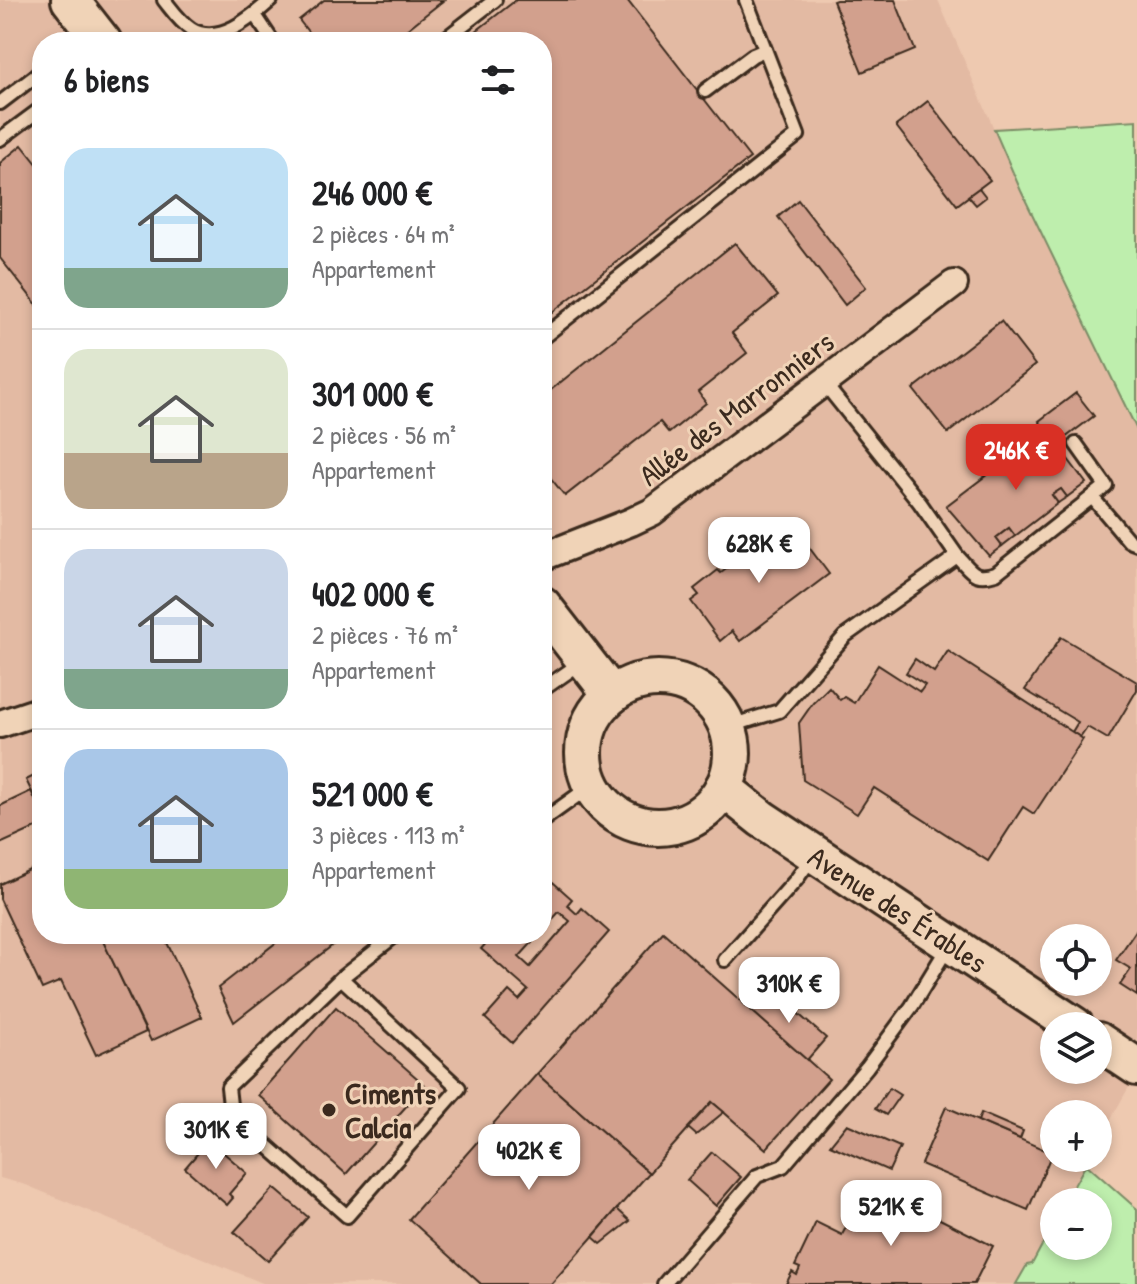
<!DOCTYPE html>
<html lang="fr">
<meta charset="utf-8">
<style>
:root{--surface:#fff;--page:#f2f2f2;--text:#202124;--muted:#757577;--line:#e0e0e0;--accent:#d93025}
body{margin:0;font-family:"Patrick Hand",sans-serif;background:var(--page);color:var(--text);height:100vh;display:flex;flex-direction:column;font-size:30px;white-space:nowrap}
*{box-sizing:border-box;margin:0}
p{font-size:26px;color:var(--muted)}
.icon{flex:none;width:44px;height:44px;fill:none;stroke:currentColor;stroke-width:2;stroke-linecap:round;stroke-linejoin:round}
.map{position:relative;flex:1;overflow:hidden}
.drawer{position:absolute;left:32px;top:32px;width:520px;height:912px;display:flex;flex-direction:column;background:var(--surface);border-radius:32px;box-shadow:0 4px 12px #0003}
.drawer>*{flex:none}
.tools{position:absolute;left:1040px;top:924px;display:grid;gap:16px}
.tools a{display:grid;place-items:center;width:72px;height:72px;border-radius:50%;background:var(--surface);box-shadow:0 4px 12px #0003;font-size:40px}
.price{position:absolute;translate:-50% -68px;padding:0 18px;border-radius:16px;background:#fff;color:#222;font-size:26px;line-height:52px;filter:drop-shadow(0 2px 4px #0008)}
.price::after{content:'';position:absolute;left:50%;top:48px;width:24px;height:18px;margin-left:-12px;background:inherit;clip-path:polygon(0 0,100% 0,50% 100%)}
.price.selected{background:var(--accent);color:#fff}
ul{padding:0;list-style:none}
li{display:flex;align-items:center;gap:24px;height:200px;padding:0 32px}
li+li{border-top:2px solid var(--line)}
li span{display:grid;place-items:center;flex:none;width:224px;height:160px;border-radius:24px;color:#555}
li>.icon{margin-inline-start:auto}
span .icon{width:96px;height:96px;fill:#fffc;stroke-width:1}
li b{font-size:34px}
h2{display:flex;justify-content:space-between;align-items:center;height:96px;padding:0 32px;font-size:34px}
.map>svg:first-child{display:block}
</style>
<div class="map">
<svg width="1137" height="1284" viewBox="0 0 1137 1284">
<rect width="100%" height="100%" fill="#eec9b0"/>
<filter id="ink" filterUnits="userSpaceOnUse"><feTurbulence type="fractalNoise" baseFrequency=".0125" numOctaves="2"/><feDisplacementMap in="SourceGraphic" scale="16" xChannelSelector="R" yChannelSelector="G"/><feConvolveMatrix kernelMatrix="1 2 1 2 8 2 1 2 1" color-interpolation-filters="sRGB"/></filter>
<g filter="url(#ink)">
<!-- built -->
<path fill="#e3baa3" fill-rule="evenodd" d="M0 0H938L1021 191 1137 430V1089L1130 1085 1098 1142V1114H1054V1158H1089L1065 1202H1054V1223L1032 1264 1027 1265 1016 1284H265L26 1185 0 1178ZM42 42H542V934H42ZM1054 938H1098V982H1054ZM1054 1026H1098V1070H1054Z"/>
<!-- green -->
<g fill="#beeead" stroke="#7c8c66" stroke-width="2">
<path d="M1137 120V430L1021 191 994 129Z"/>
<path d="M1086 1164 1137 1209V1284H1016L1027 1265 1032 1264 1054 1223V1246H1098V1202H1065Z"/>
</g>
<!-- building -->
<g fill="#d2a08d" stroke="#3b2a1e" stroke-width="2">
<path d="M324 0H444L391 42H316L299 20Z"/>
<path d="M516 0H627L750 158 542 320V42H462Z"/>
<path d="M836 0H895L915 50 862 72 833 1Z"/>
<path d="M928 101 990 180 957 205 896 126Z"/>
<path d="M22 145 42 170V303L38 306 0 258V163Z"/>
<path d="M979 188 986 197 976 205 968 196Z"/>
<path d="M798 200 866 287 845 305 778 217Z"/>
<path d="M735 243 778 296 732 333 747 353 698 392 706 403 669 433 660 422 565 496 542 467V397Z"/>
<path d="M1001 321 1035 365 948 433 913 389Z"/>
<path d="M1076 393 1094 416 1057 444 1039 421Z"/>
<path d="M1046 430 1086 483 1067 497 1061 489 1052 495 1058 503 1015 536 1009 528 996 538 1002 546 989 556 946 506Z"/>
<path d="M1061 489 1067 497 1058 503 1052 495Z"/>
<path d="M790 522 829 574 740 641 732 631 720 641 691 601 699 595 694 589 718 570 721 573Z"/>
<path d="M1009 528 1015 536 1002 546 996 538Z"/>
<path d="M1061 637 1137 682V690L1108 739 1087 727 1080 737 1072 732 1078 722 1025 690Z"/>
<path d="M948 651 1083 739 1034 814 1023 807 988 861 874 788 857 814 803 780 799 723 813 703 829 687 840 700 844 697 854 703 878 665 920 692 925 685 906 673 915 659 934 672Z"/>
<path d="M42 772V813L26 780Z"/>
<path d="M31 791 42 813V825L0 844V806Z"/>
<path d="M42 864V934H100L146 1032 96 1055 61 981 42 989 0 899V884Z"/>
<path d="M545 875 572 899 567 905 577 914 582 908 609 932 512 1043 485 1018 509 991 519 1000 528 990 481 949 494 934H540L519 957 530 967 570 921 559 912 542 931V879Z"/>
<path d="M1137 929V996L1120 985 1131 969 1116 960Z"/>
<path d="M663 932 829 1079 766 1149 712 1102 649 1173 537 1074Z"/>
<path d="M102 934H163L202 1017 151 1041 100 935Z"/>
<path d="M287 934H347L234 1022 218 988Z"/>
<path d="M771 990 826 1038 807 1060 752 1011Z"/>
<path d="M336 1007 425 1085 346 1174 258 1095Z"/>
<path d="M537 1074 649 1173 551 1284H481L409 1219Z"/>
<path d="M889 1088 900 1095 886 1115 875 1109Z"/>
<path d="M712 1102 724 1112 696 1135 688 1128Z"/>
<path d="M946 1107 1052 1153 1028 1210 921 1164Z"/>
<path d="M981 1113 1023 1131 1020 1139 978 1121Z"/>
<path d="M847 1124 900 1147 889 1171 830 1145Z"/>
<path d="M209 1140 247 1173 229 1194 233 1198 227 1205 185 1168Z"/>
<path d="M712 1152 741 1177 716 1206 687 1180Z"/>
<path d="M869 1183 993 1246 974 1284H786L792 1272 797 1275 800 1268 795 1266 816 1222 842 1235Z"/>
<path d="M274 1188 308 1217 268 1261 234 1232Z"/>
<path d="M617 1209 630 1221 601 1244 593 1237Z"/>
</g>
<g fill="none" stroke-linecap="round" stroke-linejoin="round">
<!-- lane casing -->
<g stroke="#3b2a1e" stroke-width="18">
<g id="lane">
<path d="M164 0C172 10 180 22 191 29 218 46 251 18 271 0"/>
<path d="M255 15 273 42"/>
<path d="M441 42 495 0"/>
<path d="M705 91 753 55 765 50"/>
<path d="M0 103 42 71"/>
<path d="M0 139 42 108"/>
<path d="M542 338 798 135 746 0"/>
<path d="M824 383 920 503 957 556"/>
<path d="M1092 497 1129 541 1137 544"/>
<path d="M542 690 582 662"/>
<path d="M727 727 779 711 845 636 957 556C972 571 973 580 996 573L1106 486 1076 444"/>
<path d="M542 821 592 785"/>
<path d="M725 960 796 880 813 856"/>
<path d="M341 978 459 1088 347 1216 231 1114 228 1087 341 978 397 934"/>
<path d="M664 1284 757 1176 783 1166 867 1067 912 1006 948 947"/>
</g>
</g>
<!-- street casing -->
<g stroke="#3b2a1e" stroke-width="32">
<g id="street">
<path d="M542 557 631 522 652 512 954 284"/>
<path d="M0 724 42 710"/>
</g>
</g>
<!-- secondary casing -->
<g stroke="#3b2a1e" stroke-width="42">
<g id="secondary">
<path d="M70 0 103 42"/>
<path d="M542 605 612 695"/>
<circle cx="658" cy="753" r="74"/>
<path d="M723 788 762 819 1075 1026"/>
<path d="M1098 1041 1137 1067"/>
</g>
</g>
<!-- lane -->
<use href="#lane" stroke="#f0d3b7" stroke-width="12"/>
<!-- street -->
<use href="#street" stroke="#f0d3b7" stroke-width="26"/>
<!-- secondary -->
<use href="#secondary" stroke="#f0d3b7" stroke-width="36"/>
</g>
</g>
<!-- markers -->
<circle fill="#3b2a1e" stroke="#f0d3b7" stroke-width="3" cx="329" cy="1110" r="8"/>
<g text-anchor="middle" dominant-baseline="central" stroke-width="6" stroke-linejoin="round" paint-order="stroke">
<!-- street labels -->
<g font-size="30" fill="#3b2a1e" stroke="#f0d3b7">
<text transform="translate(736 408) rotate(-37)">Allée des Marronniers</text>
<text transform="translate(898 909) rotate(33)">Avenue des Érables</text>
</g>
<!-- poi labels -->
<g font-size="30" font-weight="bold" fill="#3b2a1e" stroke="#f0d3b7" text-anchor="start">
<text x="345" y="1093">Ciments<tspan x="345" dy="34">Calcia</tspan></text>
</g>
</g>
</svg>
<div class="tools">
<a><svg class="icon" aria-label="locate" viewBox="0 0 24 24"><circle cx="12" cy="12" r="6"/><path d="M12 2v4M12 18v4M2 12h4M18 12h4"/></svg></a>
<a><svg class="icon" aria-label="layers" viewBox="0 0 24 24"><path d="M12 4l9 5-9 5-9-5zM3 14l9 5 9-5"/></svg></a>
<a>+</a>
<a>−</a>
</div>
<b class="price selected" style="left:1016px;top:492px">246K €</b>
<b class="price" style="left:759px;top:585px">628K €</b>
<b class="price" style="left:789px;top:1025px">310K €</b>
<b class="price" style="left:216px;top:1171px">301K €</b>
<b class="price" style="left:529px;top:1192px">402K €</b>
<b class="price" style="left:891px;top:1248px">521K €</b>
<section class="drawer">
<h2>6 biens<svg class="icon" aria-label="filters" viewBox="0 0 24 24"><path d="M4 7h16M4 17h16"/><circle cx="9" cy="7" r="2"/><circle cx="15" cy="17" r="2"/></svg></h2>
<ul>
<li><span style="background:linear-gradient(#bfe0f5 75%,#7fa58c 0)"><svg class="icon" aria-label="home" viewBox="0 0 24 24"><path d="M3 11l9-7 9 7M6 9v11h12V9"/></svg></span><div><b>246 000 €</b><p>2 pièces · 64 m²</p><p>Appartement</p></div></li>
<li><span style="background:linear-gradient(#dfe7d0 65%,#b9a48a 0)"><svg class="icon" aria-label="home" viewBox="0 0 24 24"><path d="M3 11l9-7 9 7M6 9v11h12V9"/></svg></span><div><b>301 000 €</b><p>2 pièces · 56 m²</p><p>Appartement</p></div></li>
<li><span style="background:linear-gradient(#c9d6e8 75%,#7fa58c 0)"><svg class="icon" aria-label="home" viewBox="0 0 24 24"><path d="M3 11l9-7 9 7M6 9v11h12V9"/></svg></span><div><b>402 000 €</b><p>2 pièces · 76 m²</p><p>Appartement</p></div></li>
<li><span style="background:linear-gradient(#a9c7e8 75%,#8fb573 0)"><svg class="icon" aria-label="home" viewBox="0 0 24 24"><path d="M3 11l9-7 9 7M6 9v11h12V9"/></svg></span><div><b>521 000 €</b><p>3 pièces · 113 m²</p><p>Appartement</p></div></li>
</ul>
</section>
</div>
